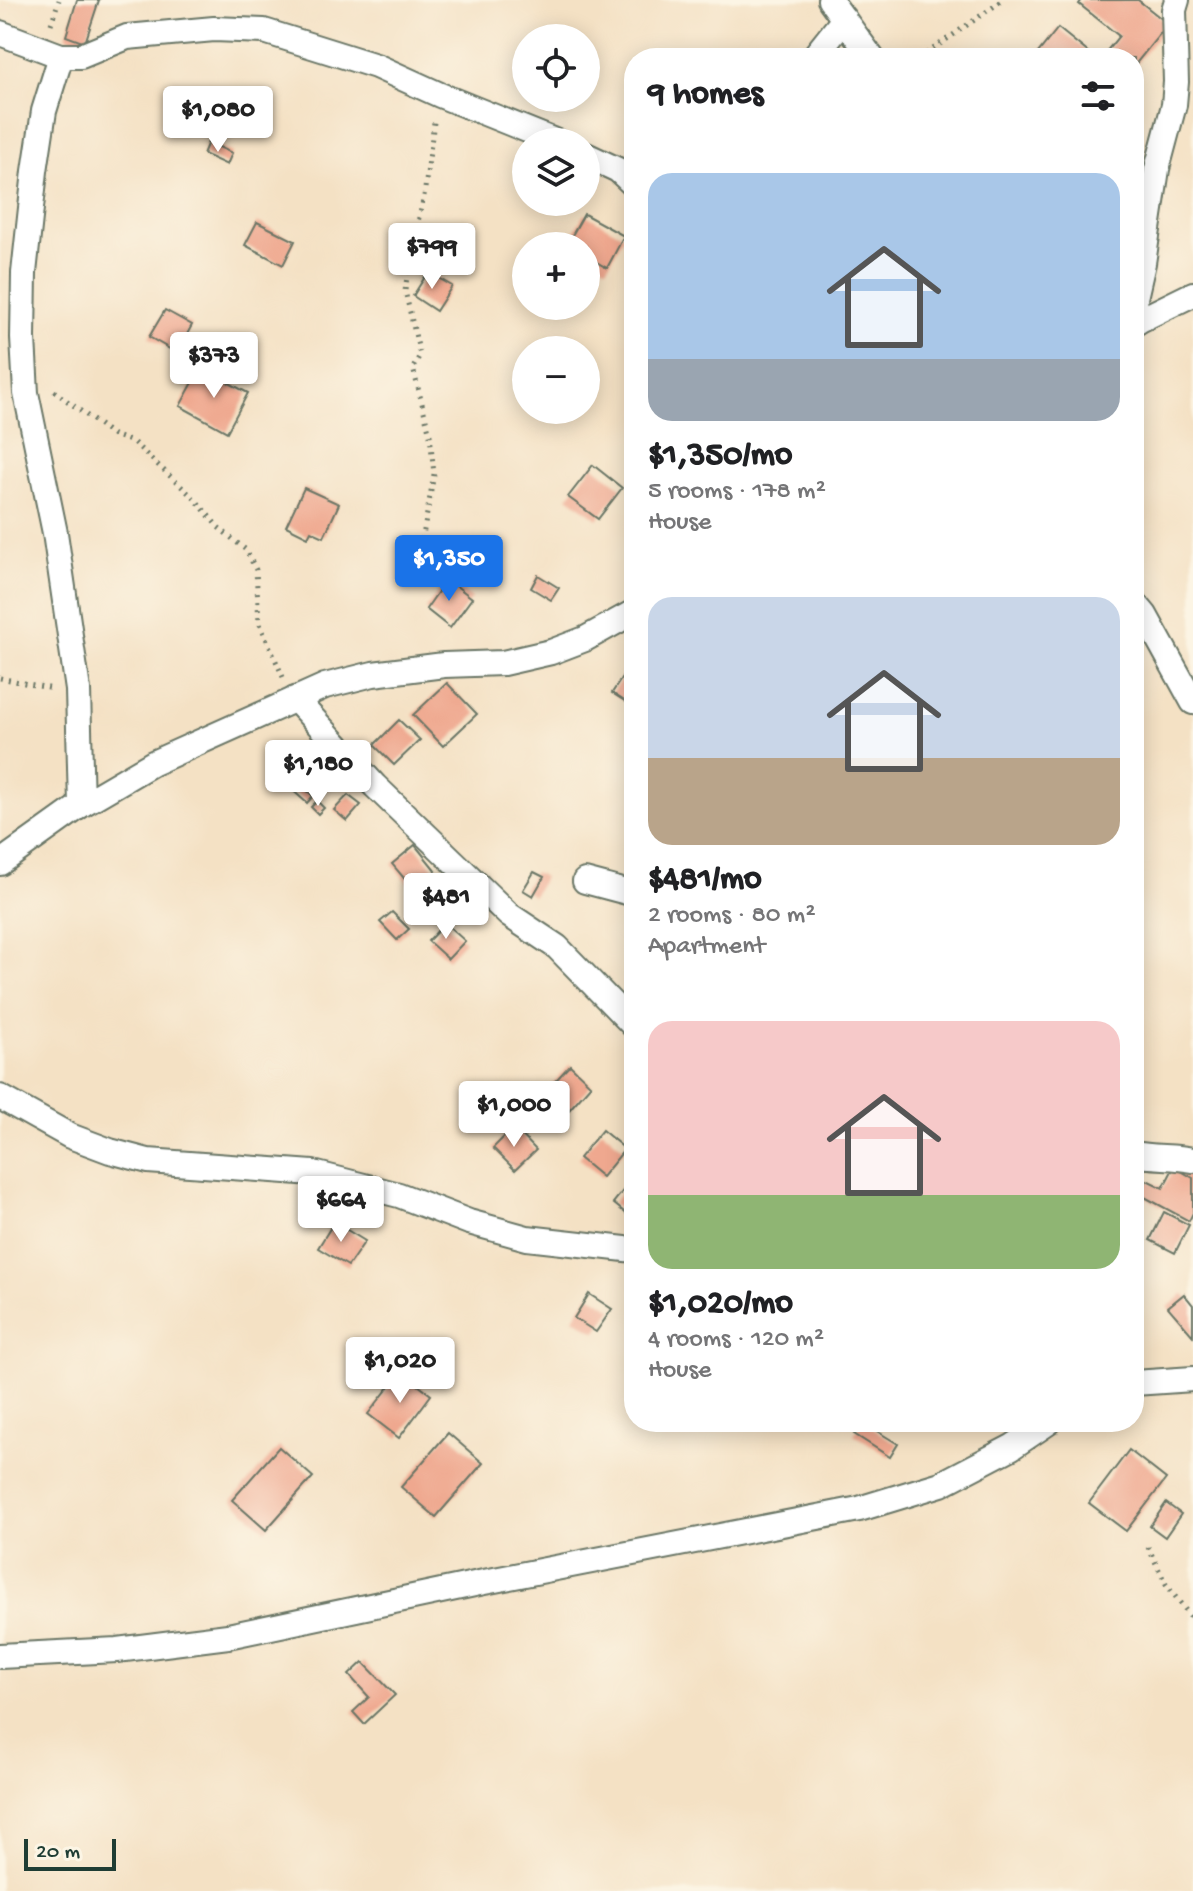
<!DOCTYPE html>
<meta charset="utf-8">
<style>
:root{--surface:#fff;--page:#f2f2f2;--text:#202124;--muted:#757577;--accent:#1a73e8}
body{margin:0;font-family:"Gochi Hand",sans-serif;background:var(--page);color:var(--text);height:100vh;display:flex;flex-direction:column;font-size:30px;white-space:nowrap}
*{box-sizing:border-box;margin:0}
p{font-size:26px;color:var(--muted)}
.icon{flex:none;width:44px;height:44px;fill:none;stroke:currentColor;stroke-width:2;stroke-linecap:round;stroke-linejoin:round}
.map{position:relative;flex:1;overflow:hidden}
.panel{position:absolute;left:624px;top:48px;width:520px;height:1384px;display:flex;flex-direction:column;background:var(--surface);border-radius:32px;box-shadow:0 4px 20px #0003}
.panel>*{flex:none}
.fabs{position:absolute;left:512px;top:24px;display:grid;gap:16px}
.fabs a{display:grid;place-items:center;width:88px;height:88px;border-radius:50%;background:var(--surface);box-shadow:0 4px 20px #0003;font-size:40px}
.scale{position:absolute;left:24px;bottom:20px;width:92px;box-sizing:border-box;padding-left:8px;border:4px solid #1f3d34;border-top:0;font-size:22px;line-height:28px;white-space:nowrap;color:#1f3d34;-webkit-text-stroke:6px #fcf5e5;paint-order:stroke}
.price{position:absolute;translate:-50% -68px;padding:0 18px;border-radius:8px;background:#fff;color:#222;font-size:26px;line-height:52px;filter:drop-shadow(0 2px 4px #0008)}
.price::after{content:'';position:absolute;left:50%;top:48px;width:24px;height:18px;margin-left:-12px;background:inherit;clip-path:polygon(0 0,100% 0,50% 100%)}
.price.active{background:var(--accent);color:#fff}
ul{padding:0;list-style:none}
li{display:grid;align-content:center;gap:16px;height:424px;padding:0 24px}
li span{display:grid;place-items:center;height:248px;border-radius:24px;color:#555}
li>.icon{margin-inline-start:auto}
span .icon{width:144px;height:144px;fill:#fffc;stroke-width:1}
li b{font-size:34px}
h2{display:flex;justify-content:space-between;align-items:center;height:96px;padding:0 24px;font-size:34px}
.map>svg:first-child{display:block}
</style>
<div class="map">
<svg width="1193" height="1891" viewBox="0 0 1193 1891">
<rect width="100%" height="100%" fill="#fcf5e5"/>
<filter id="ink" filterUnits="userSpaceOnUse"><feTurbulence type="fractalNoise" baseFrequency=".0125" numOctaves="2"/><feDisplacementMap in="SourceGraphic" scale="16" xChannelSelector="R" yChannelSelector="G"/><feConvolveMatrix kernelMatrix="1 2 1 2 8 2 1 2 1" color-interpolation-filters="sRGB"/></filter>
<filter id="wash" filterUnits="userSpaceOnUse"><feTurbulence type="fractalNoise" baseFrequency=".006" numOctaves="4" result="noise"/><feDisplacementMap in="SourceGraphic" scale="32" xChannelSelector="R" yChannelSelector="G"/><feGaussianBlur stdDeviation="1.8" result="paint"/><feColorMatrix in="noise" values="0 0 0 0 0 0 0 0 0 0 0 0 0 0 0 0 0 1.4 0 .05"/><feComposite in="paint" operator="in"/></filter>
<g filter="url(#wash)">
<rect width="100%" height="100%" fill="#f4e1c4"/>
<g id="blocks">
<!-- building -->
<g fill="#efa88f">
<path d="M77 0H99L85 43 66 36Z"/>
<path d="M1082 0H1138L1168 24 1134 66V58H1101L1119 36 1079 4Z"/>
<path d="M1058 28 1095 58H1034Z"/>
<path d="M208 142 232 153 227 165 203 154Z"/>
<path d="M584 214 624 236 607 268 586 256V246H566Z"/>
<path d="M257 222 295 241 283 265 245 245Z"/>
<path d="M634 222V242L624 234Z"/>
<path d="M428 272 452 286 436 311 413 296Z"/>
<path d="M165 310 192 325 177 353 149 337Z"/>
<path d="M201 368 248 393 227 432 180 406Z"/>
<path d="M593 465 622 488 598 519 568 497Z"/>
<path d="M304 488 339 504 324 537 311 531 308 537 286 526Z"/>
<path d="M538 575 559 588 551 600 531 588Z"/>
<path d="M447 579 472 598 450 628 426 609Z"/>
<path d="M629 667 634 670V707L612 693Z"/>
<path d="M447 683 477 714 443 746 413 715Z"/>
<path d="M399 720 420 740 394 765 374 745Z"/>
<path d="M296 781 313 796 307 803 290 788Z"/>
<path d="M348 795 361 805 347 821 334 810Z"/>
<path d="M317 801 324 808 318 814 311 807Z"/>
<path d="M415 845 436 871 414 890 392 864Z"/>
<path d="M534 872 544 877 533 896 523 890Z"/>
<path d="M392 912 409 929 397 940 380 922Z"/>
<path d="M445 923 465 941 448 959 428 941Z"/>
<path d="M570 1065 591 1085 569 1110 547 1090Z"/>
<path d="M514 1127 536 1150 515 1170 493 1148Z"/>
<path d="M602 1130 625 1149 602 1177 579 1158Z"/>
<path d="M1174 1167 1193 1178V1213L1189 1221 1139 1194 1147 1180 1163 1188Z"/>
<path d="M634 1177V1220L613 1203Z"/>
<path d="M1164 1212 1189 1225 1175 1253 1150 1240Z"/>
<path d="M334 1222 365 1241 348 1266 318 1248Z"/>
<path d="M589 1294 612 1309 596 1332 574 1318Z"/>
<path d="M1184 1294 1193 1305V1336L1168 1307Z"/>
<path d="M401 1372 431 1395 399 1438 368 1414Z"/>
<path d="M862 1422 898 1444 890 1457 854 1434Z"/>
<path d="M448 1433 483 1463 436 1517 401 1487Z"/>
<path d="M279 1447 313 1477 266 1530 232 1500Z"/>
<path d="M1129 1450 1166 1479 1126 1531 1089 1503Z"/>
<path d="M1166 1503 1181 1514 1165 1537 1150 1526Z"/>
<path d="M363 1662 395 1695 364 1724 353 1712 369 1697 349 1675Z"/>
</g>
</g>
</g>
<g filter="url(#ink)">
<use href="#blocks" fill-opacity="0" stroke="#6a7666" stroke-width="2"/>
<g fill="none" stroke-linecap="round" stroke-linejoin="round">
<!-- minor casing -->
<g stroke="#6a7666" stroke-width="28">
<g id="minor">
<path d="M830 0 872 58"/>
<path d="M0 33 61 56H81L127 37 214 29 264 31 376 66 440 95 557 142"/>
<path d="M61 56 44 111 35 171 24 273 23 338 26 393 55 533 78 690 81 805"/>
<path d="M813 58 844 19"/>
<path d="M586 155 618 170 634 185"/>
<path d="M1137 322 1135 298 1143 263 1157 169 1174 105 1176 82 1174 10 1177 0"/>
<path d="M1134 323 1193 294"/>
<path d="M1134 602 1145 615 1193 702"/>
<path d="M295 699 375 786 509 915 557 947 634 1026"/>
<path d="M0 863 81 805 153 763 325 686 373 674 444 665 503 663 551 652 585 639 634 612"/>
<path d="M585 881 634 894"/>
<path d="M0 1097 70 1136 110 1151 148 1161 313 1173 399 1195 469 1222 527 1238 634 1250"/>
<path d="M1134 1154C1154 1158 1173 1156 1193 1160"/>
<path d="M1134 1383 1193 1379"/>
<path d="M0 1656 117 1650 228 1636 484 1582 859 1509 941 1484 1012 1447 1049 1422"/>
</g>
</g>
<!-- path -->
<g stroke="#6a7666" stroke-width="5" stroke-dasharray="2 6" stroke-linecap="butt">
<path d="M51 24 59 0"/>
<path d="M920 58 1003 0"/>
<path d="M54 391 113 435 133 442 196 500 218 527 246 550 256 570 259 622 283 677"/>
<path d="M421 547 434 474 430 435 413 368 420 355 405 291 410 256 424 196 434 122"/>
<path d="M0 678 53 689"/>
<path d="M1148 1547 1166 1584 1193 1620"/>
</g>
<!-- minor -->
<use href="#minor" stroke="#fff" stroke-width="24"/>
</g>
</g>
</svg>
<div class="fabs">
<a><svg class="icon" aria-label="locate" viewBox="0 0 24 24"><circle cx="12" cy="12" r="6"/><path d="M12 2v4M12 18v4M2 12h4M18 12h4"/></svg></a>
<a><svg class="icon" aria-label="layers" viewBox="0 0 24 24"><path d="M12 4l9 5-9 5-9-5zM3 14l9 5 9-5"/></svg></a>
<a>+</a>
<a>−</a>
</div>
<div class="scale">20 m</div>
<b class="price" style="left:218px;top:154px">$1,080</b>
<b class="price" style="left:432px;top:291px">$799</b>
<b class="price" style="left:214px;top:400px">$373</b>
<b class="price active" style="left:449px;top:603px">$1,350</b>
<b class="price" style="left:318px;top:808px">$1,180</b>
<b class="price" style="left:446px;top:941px">$481</b>
<b class="price" style="left:514px;top:1149px">$1,000</b>
<b class="price" style="left:341px;top:1244px">$664</b>
<b class="price" style="left:400px;top:1405px">$1,020</b>
<section class="panel">
<h2>9 homes<svg class="icon" aria-label="filters" viewBox="0 0 24 24"><path d="M4 7h16M4 17h16"/><circle cx="9" cy="7" r="2"/><circle cx="15" cy="17" r="2"/></svg></h2>
<ul>
<li><span style="background:linear-gradient(#a9c7e8 75%,#9aa5b1 0)"><svg class="icon" aria-label="home" viewBox="0 0 24 24"><path d="M3 11l9-7 9 7M6 9v11h12V9"/></svg></span><div><b>$1,350/mo</b><p>5 rooms · 178 m²</p><p>House</p></div></li>
<li><span style="background:linear-gradient(#c9d6e8 65%,#b9a48a 0)"><svg class="icon" aria-label="home" viewBox="0 0 24 24"><path d="M3 11l9-7 9 7M6 9v11h12V9"/></svg></span><div><b>$481/mo</b><p>2 rooms · 80 m²</p><p>Apartment</p></div></li>
<li><span style="background:linear-gradient(#f6c9c9 70%,#8fb573 0)"><svg class="icon" aria-label="home" viewBox="0 0 24 24"><path d="M3 11l9-7 9 7M6 9v11h12V9"/></svg></span><div><b>$1,020/mo</b><p>4 rooms · 120 m²</p><p>House</p></div></li>
</ul>
</section>
</div>
